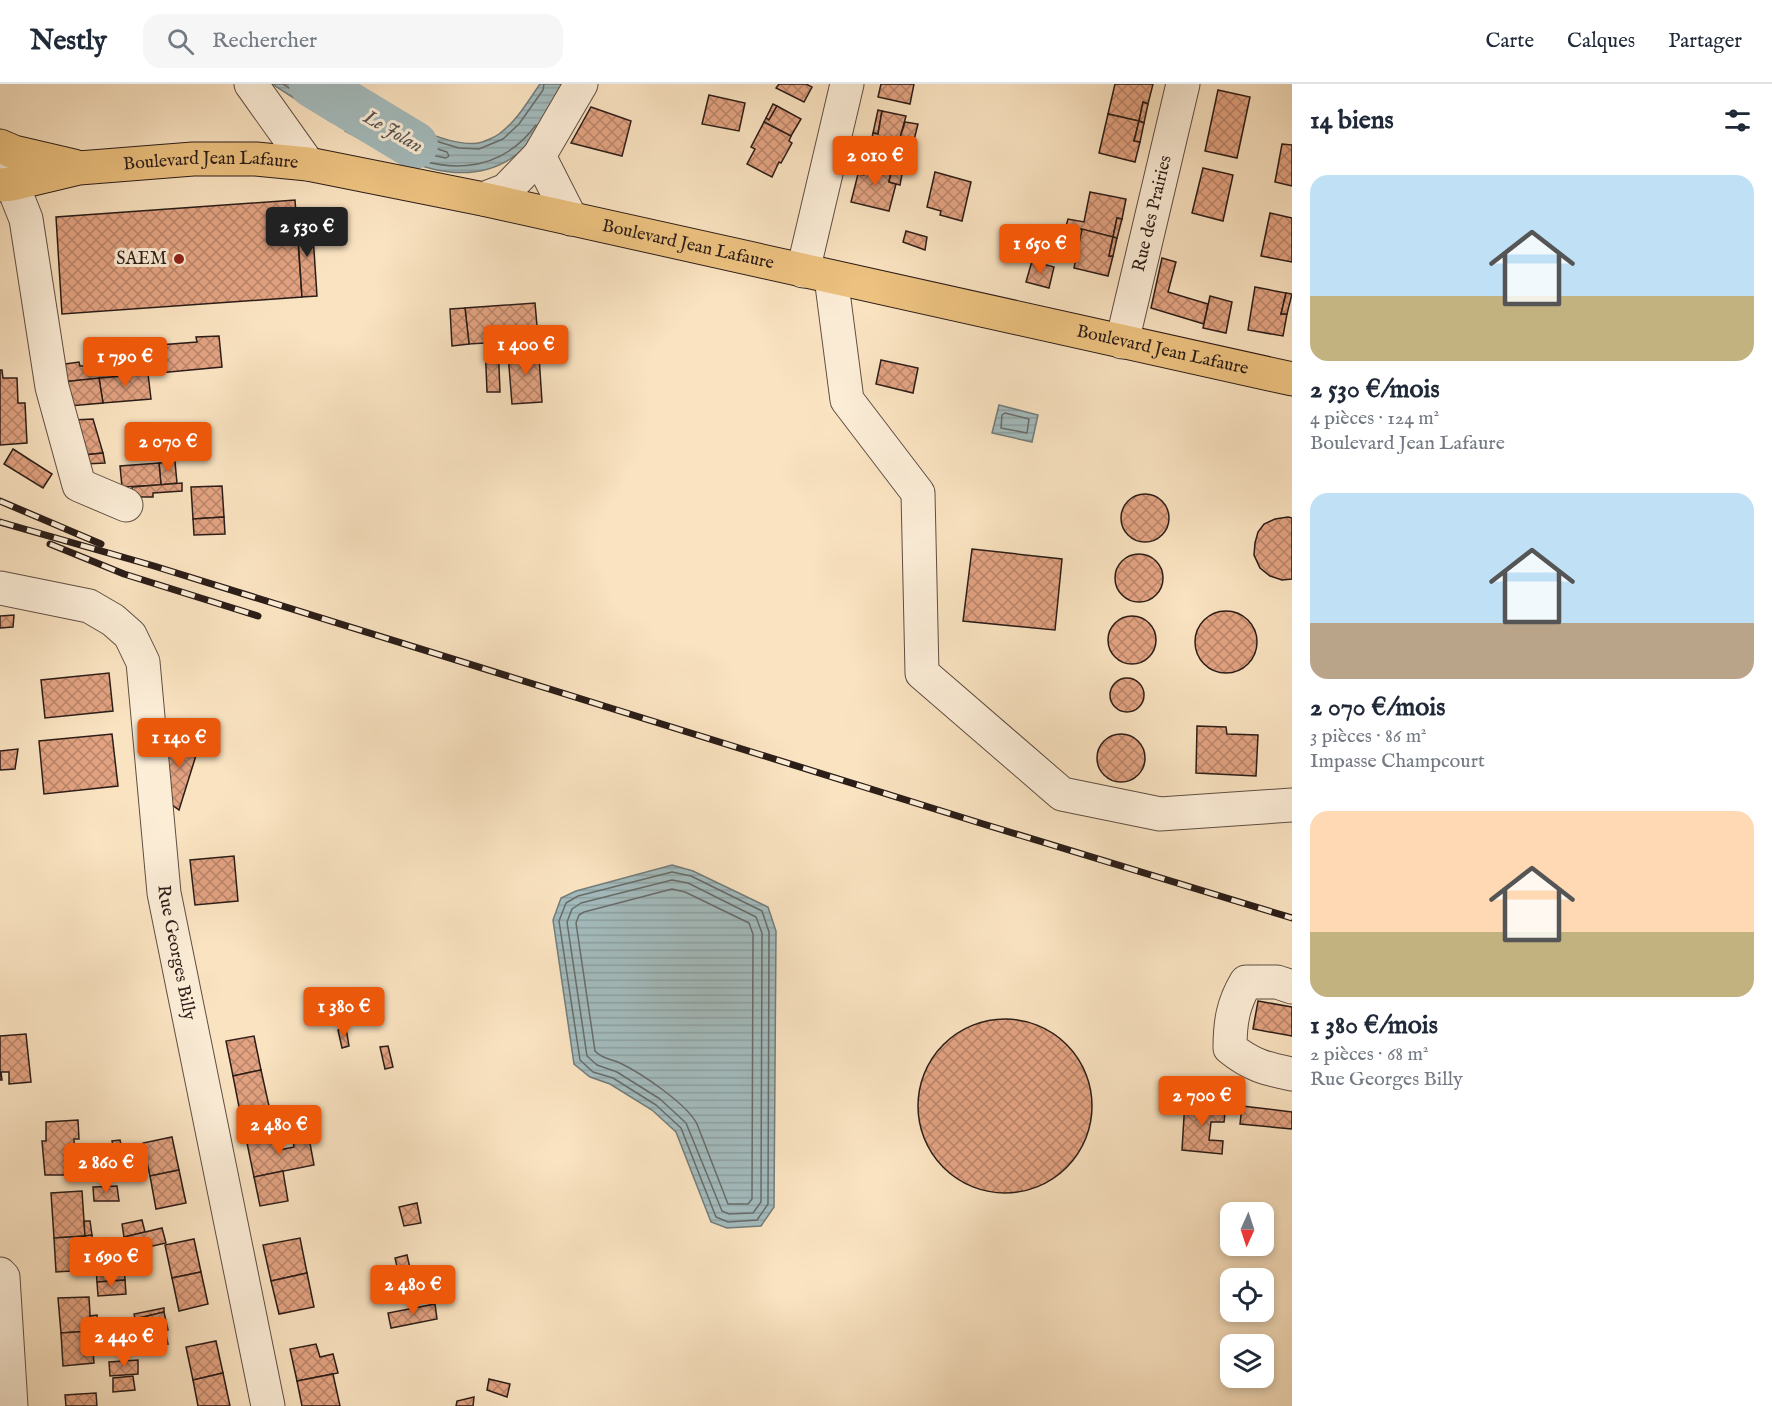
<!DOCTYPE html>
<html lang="fr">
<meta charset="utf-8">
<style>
:root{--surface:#fff;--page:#f6f6f7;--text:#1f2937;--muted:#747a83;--line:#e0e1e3;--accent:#ea580c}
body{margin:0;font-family:"IM FELL English",serif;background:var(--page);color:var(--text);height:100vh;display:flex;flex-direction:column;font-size:22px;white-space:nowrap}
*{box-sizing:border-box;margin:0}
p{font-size:20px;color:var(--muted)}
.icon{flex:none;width:33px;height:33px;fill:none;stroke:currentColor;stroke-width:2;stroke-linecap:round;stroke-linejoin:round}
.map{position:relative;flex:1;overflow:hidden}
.panel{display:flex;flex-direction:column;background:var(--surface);width:480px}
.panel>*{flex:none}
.needle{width:39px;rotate:183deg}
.controls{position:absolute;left:1220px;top:1118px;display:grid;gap:12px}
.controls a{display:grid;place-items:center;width:54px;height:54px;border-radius:12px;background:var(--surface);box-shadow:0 3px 9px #0003;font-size:30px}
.price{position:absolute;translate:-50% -51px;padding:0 14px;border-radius:6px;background:var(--accent);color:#fff;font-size:20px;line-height:39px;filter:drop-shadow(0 2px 3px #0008)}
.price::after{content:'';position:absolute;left:50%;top:36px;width:18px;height:14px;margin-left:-9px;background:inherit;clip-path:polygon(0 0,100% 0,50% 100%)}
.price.on{background:#222;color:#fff}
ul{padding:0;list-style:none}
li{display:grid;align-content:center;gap:12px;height:318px;padding:0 18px}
li span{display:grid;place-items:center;height:186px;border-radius:18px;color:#555}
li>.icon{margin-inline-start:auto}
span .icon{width:108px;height:108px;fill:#fffc;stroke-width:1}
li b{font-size:26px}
h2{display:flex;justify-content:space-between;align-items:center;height:72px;padding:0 18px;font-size:26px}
header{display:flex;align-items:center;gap:36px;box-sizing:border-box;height:84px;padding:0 30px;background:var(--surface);border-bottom:2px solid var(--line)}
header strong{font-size:28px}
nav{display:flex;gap:33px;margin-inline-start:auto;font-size:21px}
.search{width:420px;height:54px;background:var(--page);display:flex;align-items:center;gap:15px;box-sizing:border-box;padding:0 21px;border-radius:18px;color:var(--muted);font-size:22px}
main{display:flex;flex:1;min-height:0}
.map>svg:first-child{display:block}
</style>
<header>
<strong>Nestly</strong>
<div class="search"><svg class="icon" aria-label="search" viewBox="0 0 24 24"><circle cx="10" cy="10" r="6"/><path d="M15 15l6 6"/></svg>Rechercher</div>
<nav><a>Carte</a><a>Calques</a><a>Partager</a></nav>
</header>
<main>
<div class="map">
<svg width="1292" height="1322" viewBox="0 0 1292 1322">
<defs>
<pattern id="water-rules" width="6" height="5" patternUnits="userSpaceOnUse" patternTransform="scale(1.5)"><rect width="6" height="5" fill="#a3bbbd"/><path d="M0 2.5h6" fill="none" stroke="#8ca0a2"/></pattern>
<pattern id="building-cross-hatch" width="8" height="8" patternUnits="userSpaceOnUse" patternTransform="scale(1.5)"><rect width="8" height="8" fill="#e3a382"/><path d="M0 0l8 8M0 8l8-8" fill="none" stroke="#b88469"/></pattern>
</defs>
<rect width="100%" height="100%" fill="#fae3c1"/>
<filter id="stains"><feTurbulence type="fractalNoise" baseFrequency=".00333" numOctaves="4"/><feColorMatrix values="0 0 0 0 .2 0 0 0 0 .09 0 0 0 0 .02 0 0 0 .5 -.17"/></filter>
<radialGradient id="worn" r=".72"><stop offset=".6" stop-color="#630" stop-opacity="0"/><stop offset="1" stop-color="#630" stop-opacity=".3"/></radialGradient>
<!-- water -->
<g fill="url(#water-rules)" stroke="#737c7b" stroke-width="1.5">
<path d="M272 0H334L348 8 331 38Z"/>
<path d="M540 0H573C557 22 542 48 522 66 468 114 397 75 345 47L363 18C388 32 449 64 478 59 484 58 495 53 499 50 517 37 528 17 540 0Z"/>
<path d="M999 321 1038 331 1032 358 992 349Z"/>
<path d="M672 781 693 787 768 823 776 847 774 1123 761 1142 727 1144 711 1138 676 1048 652 1026 610 1000 590 993 574 980 553 836 561 814 576 807Z"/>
</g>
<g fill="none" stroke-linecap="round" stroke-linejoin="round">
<!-- shore -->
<g stroke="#676c6a" stroke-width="1.5">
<path d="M283 0 328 28 339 12 333 5 332 0"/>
<path d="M367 37 392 50 447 68 449 72 446 74C417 69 392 57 366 43Z"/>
<path d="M536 41C497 93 440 90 386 62 376 57 362 52 355 44L364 28 366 27 394 43 429 55 459 64 479 65 503 55 519 40 543 6 544 0"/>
<path d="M1005 329 1029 335 1027 349 1001 344 1002 331Z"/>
<path d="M672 788 691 792 762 827 769 848 768 1120 757 1136 728 1138 716 1133 681 1044 656 1021 613 994 593 988 580 976 559 837 566 819 578 812Z"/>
<path d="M672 796 688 799 756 833 762 849 761 1118 753 1129 729 1130 722 1127 686 1039 660 1015 617 988 597 981 587 972 567 838 572 825 581 819Z"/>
<path d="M672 805 685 808 749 839 753 850 752 1115 748 1120H728L697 1040C687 1020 641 989 620 979 611 975 602 975 595 967L576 839 579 831 584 828Z"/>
</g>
<!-- river -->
<path stroke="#a3bbbd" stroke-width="48" d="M313 0 414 61"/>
</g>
<!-- building -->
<g fill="url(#building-cross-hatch)" stroke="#2b1d18" stroke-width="1.5">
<path d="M779 0H806L812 3 804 18 776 4Z"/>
<path d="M881 0H914L910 20 878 13Z"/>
<path d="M1115 0H1153L1148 20 1143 18 1139 37 1108 30Z"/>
<path d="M1218 6 1250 13 1237 74 1205 67Z"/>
<path d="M709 11 745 19 739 47 702 40Z"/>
<path d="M1143 18 1148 20 1144 39 1139 37Z"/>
<path d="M773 20 777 22 769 36 766 34Z"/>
<path d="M777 22 801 35 791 52 764 38 766 34 769 36Z"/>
<path d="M591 23 631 37 622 72 571 59Z"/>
<path d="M878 26 882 27 878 50 873 49Z"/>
<path d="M882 27 906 32 892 83 862 76 865 63H870L873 49 878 50Z"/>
<path d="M1108 30 1139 37 1134 57 1140 58 1135 78 1099 69Z"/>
<path d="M1139 37 1144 39 1140 58 1134 57Z"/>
<path d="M764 38 791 52 789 57 792 59 781 79 779 78 772 93 747 80 755 65 751 63Z"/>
<path d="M905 38 918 40 913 60 899 57Z"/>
<path d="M1282 60 1292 61V102L1275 98Z"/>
<path d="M862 76 868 77 864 91 858 90Z"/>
<path d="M868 77 892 83 889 98 896 100 889 127 851 118 858 90 864 91Z"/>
<path d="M892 83 903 85 900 101 889 98Z"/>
<path d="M1203 84 1233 91 1223 137 1192 129Z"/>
<path d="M935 88 971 98 962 137 940 131 941 127 927 123Z"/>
<path d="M1090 108 1126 115 1122 135 1117 134 1113 153 1066 142 1068 135 1084 138Z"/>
<path d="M295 116 302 213 62 230 56 133Z"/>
<path d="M1270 129 1292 134V178L1261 172Z"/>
<path d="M1117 134 1122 135 1117 154 1113 153Z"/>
<path d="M312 136 317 212 302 213 297 137Z"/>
<path d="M1082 145 1113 153 1109 172H1113L1108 192 1074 184Z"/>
<path d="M906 147 927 153 925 166 903 158Z"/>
<path d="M1113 153 1117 154 1113 172H1109Z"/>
<path d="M1162 174 1176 178 1168 208 1208 220 1204 240 1151 224Z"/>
<path d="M1032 177 1054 183 1049 204 1026 198Z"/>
<path d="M1255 203 1286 209 1281 230H1287L1283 252 1248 246Z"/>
<path d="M1286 209 1292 210 1287 230H1281Z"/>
<path d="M1210 212 1232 218 1226 249 1203 244Z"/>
<path d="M535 219 538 253 498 257 500 308H487L485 259 469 260 465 224Z"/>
<path d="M465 224 469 260 452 262 450 225Z"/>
<path d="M219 252 222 283 148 290 146 262 197 258 196 253Z"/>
<path d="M528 257H538L542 318 512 320 508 270 528 269Z"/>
<path d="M146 262 148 290 62 298 58 281 79 278 80 282H87L86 267Z"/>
<path d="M881 276 918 284 913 309 876 300Z"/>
<path d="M0 286H2L3 294H17L18 319H25L27 359 0 361Z"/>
<path d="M148 290 151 315 103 319 99 294Z"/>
<path d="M99 294 103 319 69 322 62 298Z"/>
<path d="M93 335 103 369 83 371 73 336Z"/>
<path d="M13 365 52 390 43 404 4 380Z"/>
<path d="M103 369 105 379 85 380 83 371Z"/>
<path d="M175 378 177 399 161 401 159 379Z"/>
<path d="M159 379 161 401 122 403 120 382Z"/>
<path d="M182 399V407L153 409V413H133L132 403Z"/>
<path d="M222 402 224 433 193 435 191 403Z"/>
<circle cx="1145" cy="434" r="24"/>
<path d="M224 433 225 450 194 451 193 435Z"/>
<path d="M1288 433 1292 434V495L1282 496 1270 492 1260 484 1254 471 1255 459 1258 448 1264 440 1275 435Z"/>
<path d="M972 465 1062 475 1055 546 963 537Z"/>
<circle cx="1139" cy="494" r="24"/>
<circle cx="1226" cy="558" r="31"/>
<path d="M14 531 13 543 0 544V532Z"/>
<circle cx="1132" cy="556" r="24"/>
<path d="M109 589 113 627 45 634 41 596Z"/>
<circle cx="1127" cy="611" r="17"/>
<path d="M1197 642 1226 643 1227 650 1258 651 1256 692 1196 689Z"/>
<path d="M112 650 118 702 44 710 39 657Z"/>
<circle cx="1121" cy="674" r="24"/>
<path d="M165 655 198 665 179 726 171 720Z"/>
<path d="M18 665 15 685 0 686V667Z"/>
<path d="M234 772 238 817 195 821 190 776Z"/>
<path d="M1258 917 1292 923V952L1253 945Z"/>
<circle cx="1005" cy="1022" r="87"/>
<path d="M346 944 349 962 342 964 338 946Z"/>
<path d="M26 950 31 998 9 1000V988H1L2 996H0V952Z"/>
<path d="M254 952 261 986 233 992 226 957Z"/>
<path d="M388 962 393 983 385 985 380 963Z"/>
<path d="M261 986 269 1022 240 1028 233 992Z"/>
<path d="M1185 1016 1226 1021 1224 1038H1211L1209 1056 1223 1057 1222 1070 1182 1066Z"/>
<path d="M1242 1022 1292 1028V1045L1240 1040Z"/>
<path d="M78 1036 79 1055H74L75 1091H45L42 1057H46V1038Z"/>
<path d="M172 1053 179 1086 150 1092 143 1059Z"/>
<path d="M276 1053 279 1066 294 1063 293 1057 309 1054 314 1081 254 1093 247 1059Z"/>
<path d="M120 1056 123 1069 115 1071 112 1057Z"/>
<path d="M179 1086 186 1119 156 1125 150 1092Z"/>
<path d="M283 1087 288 1117 260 1122 254 1093Z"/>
<path d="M117 1102 119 1117H94L93 1103Z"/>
<path d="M82 1107 85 1152 54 1154 51 1109Z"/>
<path d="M417 1119 421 1139 404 1142 399 1123Z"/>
<path d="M142 1136 145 1148 124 1153 122 1140Z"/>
<path d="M84 1137H90L92 1151 85 1152Z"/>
<path d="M162 1144 166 1159 126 1168 124 1153Z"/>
<path d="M92 1151 93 1167 86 1168 85 1152Z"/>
<path d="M85 1152 87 1186 56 1188 54 1154Z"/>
<path d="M300 1154 307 1189 271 1197 263 1161Z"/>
<path d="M194 1155 201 1188 172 1194 165 1161Z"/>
<path d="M407 1171 412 1193 400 1195 395 1174Z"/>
<path d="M124 1182 125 1196 97 1198 96 1184Z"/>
<path d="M201 1188 208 1220 179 1227 172 1194Z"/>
<path d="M307 1189 314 1223 279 1230 271 1197Z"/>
<path d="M125 1196 126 1210 98 1212 97 1198Z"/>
<path d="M89 1213 91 1247 61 1249 58 1214Z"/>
<path d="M435 1220 437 1235 391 1244 388 1229Z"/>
<path d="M164 1224V1228L135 1235 134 1230Z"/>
<path d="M164 1228 168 1246 138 1252 135 1235Z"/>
<path d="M97 1231 98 1247H91L90 1232Z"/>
<path d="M91 1247 94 1279 63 1282 61 1249Z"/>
<path d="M91 1247H102L103 1261 92 1262Z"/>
<path d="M166 1251 168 1260 159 1261 157 1253Z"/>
<path d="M216 1257 223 1289 193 1296 186 1263Z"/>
<path d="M316 1260 320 1273 333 1270 338 1289 297 1297 290 1265Z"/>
<path d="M138 1276V1290L110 1292 109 1278Z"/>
<path d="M223 1289 230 1322H198L193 1296Z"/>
<path d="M333 1290 340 1322H302L297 1297Z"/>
<path d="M133 1292 135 1306 113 1308V1294Z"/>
<path d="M489 1295 510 1300 507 1313 487 1306Z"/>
<path d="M96 1309 97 1322H66L65 1311Z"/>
<path d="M474 1313 473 1322H456L457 1317Z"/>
</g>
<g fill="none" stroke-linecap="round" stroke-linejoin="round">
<!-- minor casing -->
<g stroke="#5f4e42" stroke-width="35">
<g id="minor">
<path d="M251 0 308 80"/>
<path d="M539 72 571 135"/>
<path d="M14 73 12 100 26 135 52 303 79 401 126 421"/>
<path d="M483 115 506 106 539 72 581 0"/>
<path d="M803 187 847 0"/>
<path d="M831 193 847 316 918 409 922 589 1062 710 1160 730 1292 721"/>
<path id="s1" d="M1122 258 1183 0"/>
<path id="s2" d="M0 504 89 522 113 536 130 551 143 578 164 809 268 1322"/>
<path d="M1292 903 1277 898H1246C1233 920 1230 938 1230 964 1251 981 1266 985 1292 990"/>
<path d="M0 1190 3 1193 11 1322"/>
</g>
</g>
<!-- major casing -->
<g stroke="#2b1d18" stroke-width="35">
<g id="major">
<path d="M0 62 14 68 74 82"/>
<path id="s3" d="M0 101 12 100 79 84 193 75H256L308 80 483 115 1292 295"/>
</g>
</g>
<!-- minor -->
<use href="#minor" stroke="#fcedd7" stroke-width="33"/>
<!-- major -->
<use href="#major" stroke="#edc280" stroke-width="33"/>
<!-- rail casing -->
<g stroke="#2b1d18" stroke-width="7">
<g id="rail">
<path d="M0 417 101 460"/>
<path d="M0 438 154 482 980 739 1292 834"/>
<path d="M50 460 124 490 258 532"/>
</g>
</g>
<!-- rail -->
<use href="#rail" stroke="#fcedd7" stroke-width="4.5" stroke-dasharray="14" stroke-linecap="butt"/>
</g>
<!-- markers -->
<circle fill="#8f2418" stroke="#fcedd7" stroke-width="2" cx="179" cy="175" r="6"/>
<g text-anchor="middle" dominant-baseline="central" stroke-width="6" stroke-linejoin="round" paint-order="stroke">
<!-- street labels -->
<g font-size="18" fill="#2b1d18" stroke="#fcedd7">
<text stroke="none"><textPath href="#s3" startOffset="213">Boulevard Jean Lafaure</textPath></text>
<text stroke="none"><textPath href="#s1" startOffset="132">Rue des Prairies</textPath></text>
<text stroke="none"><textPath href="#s3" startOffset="699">Boulevard Jean Lafaure</textPath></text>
<text stroke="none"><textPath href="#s3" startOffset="1185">Boulevard Jean Lafaure</textPath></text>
<text stroke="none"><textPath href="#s2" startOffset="464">Rue Georges Billy</textPath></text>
</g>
<!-- poi labels -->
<g font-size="18" fill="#2b1d18" stroke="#fcedd7" text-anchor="end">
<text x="167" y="175">SAEM</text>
</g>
<!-- water labels -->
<g font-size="20" font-style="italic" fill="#555452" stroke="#fcedd7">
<text transform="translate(393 48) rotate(30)">Le Jolan</text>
</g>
</g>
<rect width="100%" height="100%" filter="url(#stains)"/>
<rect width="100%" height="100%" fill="url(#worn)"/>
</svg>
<div class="controls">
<a><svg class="needle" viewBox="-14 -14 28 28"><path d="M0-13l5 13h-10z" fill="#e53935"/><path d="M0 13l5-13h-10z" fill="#747a83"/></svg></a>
<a><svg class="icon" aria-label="locate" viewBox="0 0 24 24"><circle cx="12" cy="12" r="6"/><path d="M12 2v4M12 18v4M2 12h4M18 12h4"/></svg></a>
<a><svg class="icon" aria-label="layers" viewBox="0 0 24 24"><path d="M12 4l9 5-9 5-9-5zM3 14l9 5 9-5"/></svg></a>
</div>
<b class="price" style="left:875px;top:103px">2 010 €</b>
<b class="price on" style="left:307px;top:174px">2 530 €</b>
<b class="price" style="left:1040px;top:191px">1 650 €</b>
<b class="price" style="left:526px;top:292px">1 400 €</b>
<b class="price" style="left:125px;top:304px">1 790 €</b>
<b class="price" style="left:168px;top:389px">2 070 €</b>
<b class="price" style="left:179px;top:685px">1 140 €</b>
<b class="price" style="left:344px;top:954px">1 380 €</b>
<b class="price" style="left:1202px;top:1043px">2 700 €</b>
<b class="price" style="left:279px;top:1072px">2 480 €</b>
<b class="price" style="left:106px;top:1110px">2 860 €</b>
<b class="price" style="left:111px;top:1204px">1 690 €</b>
<b class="price" style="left:413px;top:1232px">2 480 €</b>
<b class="price" style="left:124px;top:1284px">2 440 €</b>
</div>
<section class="panel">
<h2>14 biens<svg class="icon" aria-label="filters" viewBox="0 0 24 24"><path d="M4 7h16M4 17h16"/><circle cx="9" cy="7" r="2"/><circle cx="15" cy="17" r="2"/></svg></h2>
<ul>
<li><span style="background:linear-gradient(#bfe0f5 65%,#c2b280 0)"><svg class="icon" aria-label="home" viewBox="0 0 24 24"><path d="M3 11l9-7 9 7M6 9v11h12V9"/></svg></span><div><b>2 530 €/mois</b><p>4 pièces · 124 m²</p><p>Boulevard Jean Lafaure</p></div></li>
<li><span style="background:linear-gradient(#bfe0f5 70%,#b9a48a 0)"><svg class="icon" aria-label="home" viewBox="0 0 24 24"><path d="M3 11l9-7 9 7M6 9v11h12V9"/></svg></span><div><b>2 070 €/mois</b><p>3 pièces · 86 m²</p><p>Impasse Champcourt</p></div></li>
<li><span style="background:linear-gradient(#ffd9b3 65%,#c2b280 0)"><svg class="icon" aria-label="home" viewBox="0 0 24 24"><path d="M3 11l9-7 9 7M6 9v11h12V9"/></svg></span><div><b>1 380 €/mois</b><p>2 pièces · 68 m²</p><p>Rue Georges Billy</p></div></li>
</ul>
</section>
</main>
